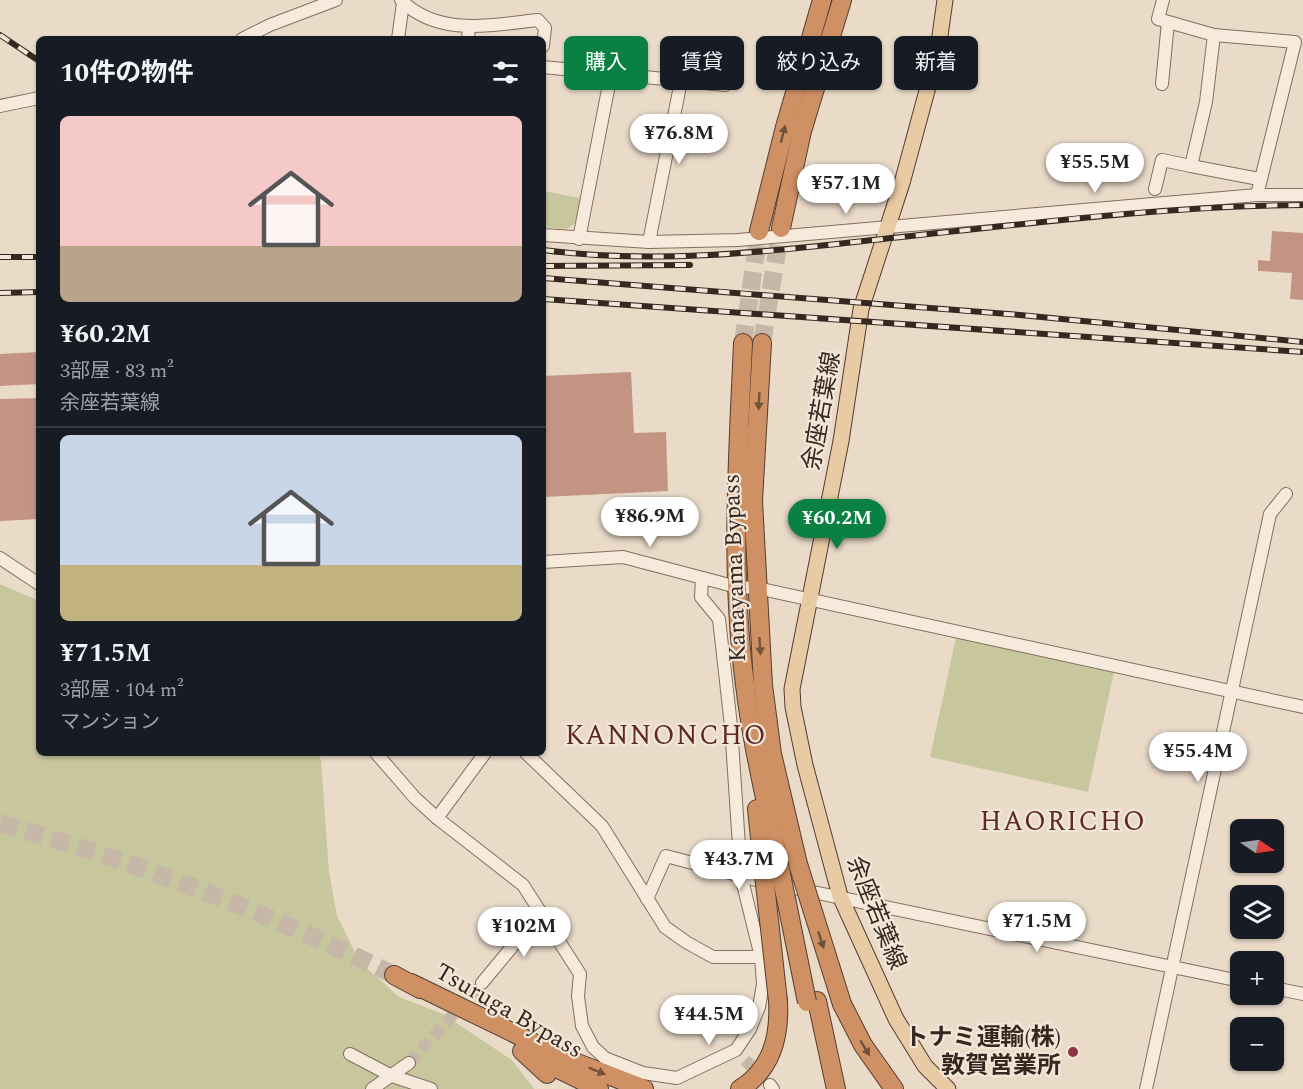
<!DOCTYPE html>
<html lang="ja">
<meta charset="utf-8">
<style>
:root{--surface:#171b24;--page:#20242c;--text:#f1f3f6;--muted:#9ea1a6;--line:#363941;--accent:#0b8043}
body{margin:0;font-family:Spectral,"Noto Sans JP",serif;background:var(--page);color:var(--text);height:100vh;display:flex;flex-direction:column;font-size:22px;white-space:nowrap}
*{box-sizing:border-box;margin:0}
p{font-size:20px;color:var(--muted)}
.icon{flex:none;width:33px;height:33px;fill:none;stroke:currentColor;stroke-width:2;stroke-linecap:round;stroke-linejoin:round}
.map{position:relative;flex:1;overflow:hidden}
.sheet{position:absolute;left:36px;top:36px;width:510px;height:720px;display:flex;flex-direction:column;background:var(--surface);border-radius:9px;box-shadow:0 2px 4px #0004}
.sheet>*{flex:none}
.guide{position:absolute;left:564px;top:36px;width:570px;height:54px;display:flex;gap:12px}
.needle{width:39px;rotate:103deg}
.controls{position:absolute;left:1230px;top:819px;display:grid;gap:12px}
.controls a{display:grid;place-items:center;width:54px;height:54px;border-radius:9px;background:var(--surface);box-shadow:0 2px 4px #0004;font-size:30px}
.price{position:absolute;translate:-50% -51px;padding:0 14px;border-radius:21px;background:#fff;color:#222;font-size:20px;line-height:39px;filter:drop-shadow(0 2px 3px #0008)}
.price::after{content:'';position:absolute;left:50%;top:36px;width:18px;height:14px;margin-left:-9px;background:inherit;clip-path:polygon(0 0,100% 0,50% 100%)}
.price.selected{background:var(--accent);color:#fff}
ul{padding:0;list-style:none}
li{display:grid;align-content:center;gap:12px;height:318px;padding:0 24px}
li+li{border-top:2px solid var(--line)}
li span{display:grid;place-items:center;height:186px;border-radius:9px;color:#555}
li>.icon{margin-inline-start:auto}
span .icon{width:108px;height:108px;fill:#fffc;stroke-width:1}
li b{font-size:26px}
h2{display:flex;justify-content:space-between;align-items:center;height:72px;padding:0 24px;font-size:26px}
.tag{padding:0 21px;border-radius:9px;background:var(--surface);box-shadow:0 2px 4px #0004;font-size:21px;line-height:54px}
.tag.selected{background:var(--accent);color:#fff}
.map>svg:first-child{display:block}
</style>
<div class="map">
<svg width="1303" height="1089" viewBox="0 0 1303 1089">
<rect width="100%" height="100%" fill="#eadbc9"/>
<!-- green -->
<g fill="#c7c69d">
<path d="M543 191 580 198 575 223 567 229 543 227Z"/>
<path d="M0 584 39 601V753H318L321 760 329 872 337 916 360 962 399 997 443 1014 512 1060 534 1089H0Z"/>
<path d="M957 633 1115 667 1088 792 930 757Z"/>
</g>
<!-- building -->
<g fill="#c39483">
<path d="M1272 231 1303 233V300L1290 299 1292 273 1258 271V260L1270 261Z"/>
<path d="M39 352V384L0 386V354Z"/>
<path d="M631 372 634 433 666 432 668 491 543 497V376Z"/>
<path d="M39 398V519L0 521V399Z"/>
</g>
<g fill="none" stroke-linecap="round" stroke-linejoin="round">
<!-- minor-tunnel -->
<g stroke="#c6b7a7" stroke-width="12" stroke-dasharray="12 6" stroke-linecap="butt">
<path d="M745 1060 763 1078"/>
<path d="M409 1063 482 983"/>
</g>
<!-- highway-tunnel -->
<g stroke="#c6b7a7" stroke-width="18" stroke-dasharray="18 9" stroke-linecap="butt">
<path d="M743 343 759 231"/>
<path d="M762 343 781 228"/>
<path d="M0 823C136 862 267 912 394 975"/>
</g>
<!-- minor casing -->
<g stroke="#846e5f" stroke-width="14">
<g id="minor">
<path d="M401 0C438 37 491 25 538 20L545 28 543 46"/>
<path d="M1163 0 1158 19 1214 35 1295 42 1257 195"/>
<path d="M1214 35 1206 102 1191 166 1259 179"/>
<path d="M242 39 270 25 336 0"/>
<path d="M398 39 403 3"/>
<path d="M468 39 469 27"/>
<path d="M543 67 725 85"/>
<path d="M1162 84 1168 22"/>
<path d="M0 106 39 98"/>
<path d="M1155 189 1162 160 1191 166"/>
<path d="M543 235 649 242 738 240 1257 195H1303"/>
<path d="M579 239 611 74"/>
<path d="M649 242 681 81"/>
<path d="M0 558 39 584"/>
<path d="M543 562 623 557 737 587 757 588 1303 707"/>
<path d="M376 753 415 798 437 818 523 885 580 974 578 996 582 1026 593 1047 605 1058 643 1073 677 1078 736 1050 750 1029 759 1007 763 984 761 957 741 876 731 726 719 619 701 597 702 578"/>
<path d="M526 753 602 826 665 927 686 942 713 957H761"/>
<path d="M437 818 485 753"/>
<path d="M647 899 666 856 760 881 1240 981"/>
<path d="M482 983 541 912"/>
<path d="M1274 988 1303 994"/>
<path d="M350 1054 392 1076 431 1089"/>
<path d="M770 1085 773 1089"/>
<path d="M372 1089 409 1063"/>
<path d="M1146 1089 1270 514 1286 494"/>
</g>
</g>
<!-- major casing -->
<g stroke="#523d33" stroke-width="17">
<path id="major" d="M945 0 938 50 902 183 861 309 841 441 792 689 793 707 805 765 840 896 896 1019 925 1066 948 1089"/>
</g>
<!-- highway casing -->
<g stroke="#523d33" stroke-width="20">
<g id="highway">
<path d="M781 228 802 131 842 0"/>
<path d="M759 231 785 127 822 0"/>
<path d="M743 343C738 457 730 572 745 685 752 745 767 805 779 864"/>
<path d="M762 343 753 501 763 685 772 754 798 864"/>
<path d="M757 809 763 866"/>
<path d="M394 975 420 989"/>
<path d="M411 983 567 1059 644 1089"/>
<path d="M817 1001 836 1089"/>
<path d="M842 1004 863 1045 894 1089"/>
<path d="M522 1051 547 1074"/>
<path d="M542 1061 599 1089"/>
<path d="M740 1089C772 1069 780 1037 778 1001"/>
</g>
</g>
<!-- minor -->
<use href="#minor" stroke="#f5eadb" stroke-width="12"/>
<!-- major -->
<use href="#major" stroke="#e8caa5" stroke-width="15"/>
<!-- highway -->
<use href="#highway" stroke="#cf9064" stroke-width="18"/>
<!-- rail casing -->
<g stroke="#362821" stroke-width="6">
<g id="rail">
<path d="M0 35 39 61"/>
<path d="M543 250C650 264 758 253 864 241 1010 226 1157 206 1303 205"/>
<path d="M0 257H39"/>
<path d="M543 266 690 265"/>
<path d="M543 278 1020 315 1303 342"/>
<path d="M0 293 39 292"/>
<path d="M543 299 1303 352"/>
</g>
</g>
<!-- rail -->
<use href="#rail" stroke="#f2e6d7" stroke-width="4" stroke-dasharray="11" stroke-linecap="butt"/>
<!-- highway-bridge casing -->
<g stroke="#523d33" stroke-width="20" stroke-linecap="butt">
<g id="highway-bridge">
<path d="M779 864 807 1002"/>
<path d="M798 864 842 1004"/>
<path d="M763 866 778 1001"/>
</g>
</g>
<!-- highway-bridge -->
<use href="#highway-bridge" stroke="#cf9064" stroke-width="18"/>
</g>
<!-- one-way arrows -->
<defs><path id="oneway-solid" d="M-6-.8H1V-3.2L6.5 0L1 3.2V.8H-6Z" transform="scale(1.5)"/></defs>
<g fill="#73523c">
<use href="#oneway-solid" transform="translate(783 134) rotate(-76)"/>
<use href="#oneway-solid" transform="translate(759 401) rotate(93)"/>
<use href="#oneway-solid" transform="translate(760 646) rotate(86)"/>
<use href="#oneway-solid" transform="translate(821 940) rotate(72)"/>
<use href="#oneway-solid" transform="translate(865 1048) rotate(59)"/>
<use href="#oneway-solid" transform="translate(597 1071) rotate(22)"/>
</g>
<!-- markers -->
<circle fill="#8c3643" stroke="#f2e6d7" stroke-width="2" cx="1073" cy="1052" r="6"/>
<g text-anchor="middle" dominant-baseline="central" stroke-width="4.5" stroke-linejoin="round" paint-order="stroke">
<!-- street labels -->
<g font-size="24" fill="#362821" stroke="#f2e6d7">
<text transform="translate(822 411) rotate(-80)">余座若葉線</text>
<text transform="translate(735 568) rotate(-92)">Kanayama Bypass</text>
<text transform="translate(876 913) rotate(68)">余座若葉線</text>
<text transform="translate(509 1011) rotate(30)">Tsuruga Bypass</text>
</g>
<!-- poi labels -->
<g font-size="24" font-weight="bold" fill="#362821" stroke="#f2e6d7" text-anchor="end">
<text x="1061" y="1038">トナミ運輸(株)<tspan x="1061" dy="28">敦賀営業所</tspan></text>
</g>
<!-- quarter labels -->
<g font-size="27" letter-spacing="1.5" fill="#5e2925" stroke="#f2e6d7">
<text x="666" y="736">KANNONCHO</text>
<text x="1063" y="822">HAORICHO</text>
</g>
</g>
</svg>
<div class="controls">
<a><svg class="needle" viewBox="-14 -14 28 28"><path d="M0-13l5 13h-10z" fill="#e53935"/><path d="M0 13l5-13h-10z" fill="#9ea1a6"/></svg></a>
<a><svg class="icon" aria-label="layers" viewBox="0 0 24 24"><path d="M12 4l9 5-9 5-9-5zM3 14l9 5 9-5"/></svg></a>
<a>+</a>
<a>−</a>
</div>
<b class="price" style="left:679px;top:165px">¥76.8M</b>
<b class="price" style="left:1095px;top:194px">¥55.5M</b>
<b class="price" style="left:846px;top:215px">¥57.1M</b>
<b class="price" style="left:650px;top:548px">¥86.9M</b>
<b class="price selected" style="left:837px;top:550px">¥60.2M</b>
<b class="price" style="left:1198px;top:783px">¥55.4M</b>
<b class="price" style="left:739px;top:891px">¥43.7M</b>
<b class="price" style="left:1037px;top:953px">¥71.5M</b>
<b class="price" style="left:524px;top:958px">¥102M</b>
<b class="price" style="left:709px;top:1046px">¥44.5M</b>
<div class="guide">
<a class="tag selected">購入</a>
<a class="tag">賃貸</a>
<a class="tag">絞り込み</a>
<a class="tag">新着</a>
</div>
<section class="sheet">
<h2>10件の物件<svg class="icon" aria-label="filters" viewBox="0 0 24 24"><path d="M4 7h16M4 17h16"/><circle cx="9" cy="7" r="2"/><circle cx="15" cy="17" r="2"/></svg></h2>
<ul>
<li><span style="background:linear-gradient(#f6c9c9 70%,#b9a48a 0)"><svg class="icon" aria-label="home" viewBox="0 0 24 24"><path d="M3 11l9-7 9 7M6 9v11h12V9"/></svg></span><div><b>¥60.2M</b><p>3部屋 · 83 m²</p><p>余座若葉線</p></div></li>
<li><span style="background:linear-gradient(#c9d6e8 70%,#c2b280 0)"><svg class="icon" aria-label="home" viewBox="0 0 24 24"><path d="M3 11l9-7 9 7M6 9v11h12V9"/></svg></span><div><b>¥71.5M</b><p>3部屋 · 104 m²</p><p>マンション</p></div></li>
</ul>
</section>
</div>
